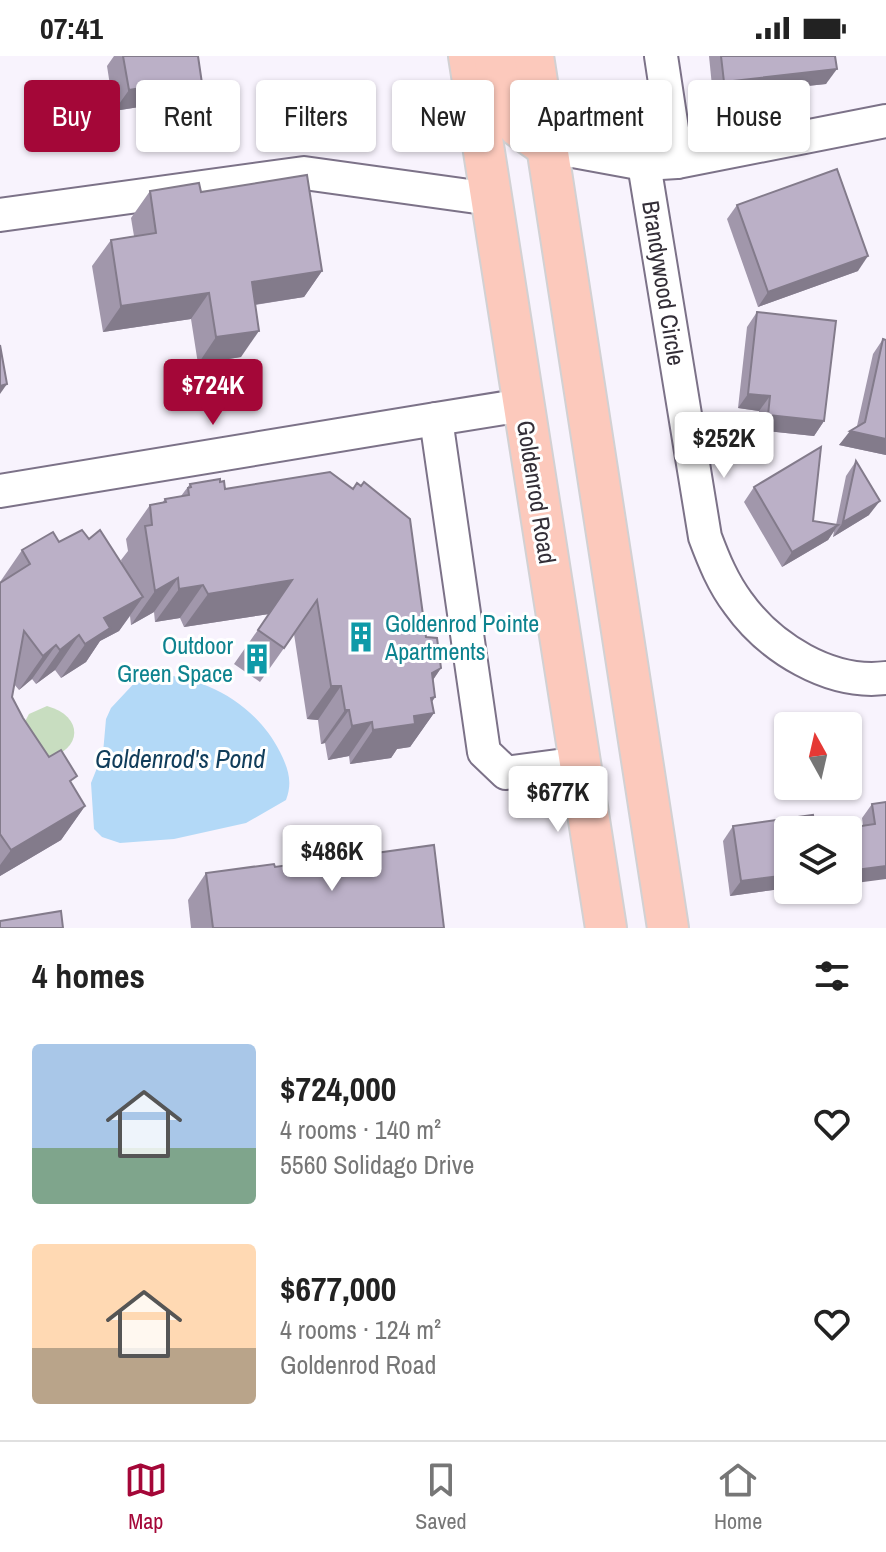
<!DOCTYPE html>
<meta charset="utf-8">
<style>
:root{--surface:#fff;--page:#f2f2f2;--text:#222;--muted:#767676;--line:#e0e0e0;--accent:#a40738}
body{margin:0;font-family:"Archivo Narrow",sans-serif;background:var(--page);color:var(--text);height:100vh;display:flex;flex-direction:column;font-size:30px;white-space:nowrap}
*{box-sizing:border-box;margin:0}
p{font-size:26px;color:var(--muted)}
.icon{flex:none;width:44px;height:44px;fill:none;stroke:currentColor;stroke-width:2;stroke-linecap:round;stroke-linejoin:round}
.map{position:relative;height:872px;overflow:hidden}
.sheet{display:flex;flex-direction:column;background:var(--surface);flex:1}
.sheet>*{flex:none}
.guide{position:absolute;left:24px;top:24px;width:838px;height:72px;display:flex;gap:16px}
.needle{width:52px;rotate:352deg}
.controls{position:absolute;left:774px;top:656px;display:grid;gap:16px}
.controls a{display:grid;place-items:center;width:88px;height:88px;border-radius:8px;background:var(--surface);box-shadow:0 2px 6px #0004;font-size:40px}
.price{position:absolute;translate:-50% -68px;padding:0 18px;border-radius:8px;background:#fff;color:#222;font-size:26px;line-height:52px;filter:drop-shadow(0 2px 4px #0008)}
.price::after{content:'';position:absolute;left:50%;top:48px;width:24px;height:18px;margin-left:-12px;background:inherit;clip-path:polygon(0 0,100% 0,50% 100%)}
.price.active{background:var(--accent);color:#fff}
ul{padding:0;list-style:none}
li{display:flex;align-items:center;gap:24px;height:200px;padding:0 32px}
li span{display:grid;place-items:center;flex:none;width:224px;height:160px;border-radius:8px;color:#555}
li>.icon{margin-inline-start:auto}
span .icon{width:96px;height:96px;fill:#fffc;stroke-width:1}
li b{font-size:34px}
h2{display:flex;justify-content:space-between;align-items:center;height:96px;padding:0 32px;font-size:34px}
.tag{padding:0 28px;border-radius:8px;background:var(--surface);box-shadow:0 2px 6px #0004;font-size:28px;line-height:72px}
.tag.active{background:var(--accent);color:#fff}
.status{display:flex;justify-content:space-between;align-items:center;height:56px;padding:0 40px;background:var(--surface);direction:ltr}
.status svg{height:22px;fill:currentColor}
.tab-bar{display:flex;justify-content:space-around;align-items:center;height:112px;border-top:2px solid var(--line);background:var(--surface);font-size:22px;color:var(--muted)}
.tab-bar a{display:grid;justify-items:center;gap:4px}
.tab-bar .active{color:var(--accent)}
.map>svg:first-child{display:block}
</style>
<div class="status"><b>07:41</b><svg viewBox="0 0 49 12"><path d="M0 12V9h3v3zM5 12V6h3v6zM10 12V3h3v9zM15 12V0h3v12zM26 1h20v11H26zM47 4h2v5h-2z"/></svg></div>
<div class="map">
<svg width="886" height="872" viewBox="0 0 886 872">
<rect width="100%" height="100%" fill="#f8f3fd"/>
<!-- green -->
<path fill="#c8ddc0" d="M47 650C84 660 83 694 46 703L22 671 29 658Z"/>
<!-- water -->
<path fill="#b3d9f7" d="M151 618C204 619 256 648 280 696 288 712 293 726 286 744L246 767 174 783 120 787 102 781 94 773 91 727 103 697 106 663 111 652 139 622Z"/>
<g fill="none" stroke-linecap="round" stroke-linejoin="round">
<!-- minor casing -->
<g stroke="#7c7288" stroke-width="36">
<g id="minor">
<path d="M661 0 677 106"/>
<path d="M546 90 644 108 677 106 886 65"/>
<path d="M644 108 705 481C714 505 723 527 738 547 770 592 830 629 886 622"/>
<path d="M0 159 304 117 491 143"/>
<path d="M523 349 436 363 484 696 506 717 580 707"/>
<path d="M0 435 436 363"/>
</g>
</g>
<!-- major casing -->
<g stroke="#d2d1d3" stroke-width="44">
<g id="major">
<path d="M469 0 606 872"/>
<path d="M533 0 668 872"/>
<path d="M495 4 502 51 519 71 546 90"/>
</g>
</g>
<!-- minor -->
<use href="#minor" stroke="#fff" stroke-width="32"/>
<!-- major -->
<use href="#major" stroke="#fcc9bc" stroke-width="40"/>
</g>
<!-- wall -->
<g fill="#a197ab">
<path d="M114 0H198L190 62 142 70 139 51 114 55 107 10Z"/>
<path d="M709 0H835L826 28 713 40Z"/>
<path d="M150 135 201 136 322 215 304 241 255 249 241 301 198 308 191 263 103 276 92 210 111 184 134 180 131 162Z"/>
<path d="M737 149 858 215 758 251 727 163Z"/>
<path d="M757 256 824 365 814 380 758 374 759 355 738 352 747 271Z"/>
<path d="M883 283 886 284V399L839 389 857 370 873 298Z"/>
<path d="M856 405 869 459 833 481 834 475 828 484 782 511 744 446 754 431 813 465 836 469 846 420Z"/>
<path d="M220 426 225 433 426 581 441 612 433 624 435 641 432 646 434 657 410 691 397 693 391 702 350 708 349 700 328 704 325 687 321 688 318 664 307 663 294 578 260 626 234 608 269 558 184 571 180 562 155 566 154 556 131 569 130 560 119 575 100 585 86 606 61 622 55 614 36 628 32 623 19 634 14 628 12 641 23 662 49 701 72 728 85 750 61 784 0 820V526L22 494 59 486 89 483 122 508 121 504 128 495 126 483 150 449 162 447 165 443 181 440 190 428Z"/>
<path d="M886 746 848 828 863 770 862 762 872 748Z"/>
<path d="M733 770 788 774V832L730 840 723 785Z"/>
<path d="M275 811 444 872H191L188 844 206 817Z"/>
</g>
<!-- shaded-wall -->
<g fill="#837b8b">
<path d="M837 13 826 28 713 40 724 26Z"/>
<path d="M154 30 139 51 114 55 129 34Z"/>
<path d="M204 41 190 62 142 70 157 49Z"/>
<path d="M868 200 858 215 758 251 768 236Z"/>
<path d="M322 215 304 241 233 252 252 226Z"/>
<path d="M209 237 191 263 103 276 121 250Z"/>
<path d="M259 275 241 301 198 308 216 281Z"/>
<path d="M7 328 0 338V330Z"/>
<path d="M748 338 770 340 759 355 738 352Z"/>
<path d="M768 359 824 365 814 380 758 374Z"/>
<path d="M850 375 886 383V399L839 389Z"/>
<path d="M880 445 869 459 833 481 843 466Z"/>
<path d="M838 469 828 484 782 511 792 496Z"/>
<path d="M178 522 154 556 131 569 155 535Z"/>
<path d="M292 524 269 558 184 571 208 538Z"/>
<path d="M203 529 180 562 155 566 179 533Z"/>
<path d="M143 541 119 575 100 585 86 606 61 622 104 562Z"/>
<path d="M79 579 55 614 36 628 60 594Z"/>
<path d="M56 589 32 623 19 634 43 600Z"/>
<path d="M441 612 418 646 432 617Z"/>
<path d="M331 630H341L318 664 307 663Z"/>
<path d="M435 641 423 659 434 657 410 691 397 693 391 702 350 708 373 674 414 660 431 642Z"/>
<path d="M345 654H349L325 687 321 688Z"/>
<path d="M372 666 349 700 328 704 352 670Z"/>
<path d="M85 750 61 784 0 820V809L11 794Z"/>
<path d="M886 810V823L848 828V815Z"/>
<path d="M788 819V832L730 840 741 825Z"/>
</g>
<!-- building -->
<g fill="#bbb0c7" stroke="#837b8b" stroke-width="2">
<path d="M123 0H198L204 41 157 49 154 30 129 34Z"/>
<path d="M721 0H835L837 13 724 26Z"/>
<path d="M837 113 868 200 768 236 737 149Z"/>
<path d="M307 119 322 215 252 226 259 275 216 281 209 237 121 250 111 184 156 177 150 135 199 127 201 136Z"/>
<path d="M757 256 836 265 824 365 768 359 770 340 748 338Z"/>
<path d="M883 283 886 284V383L850 375 865 366Z"/>
<path d="M0 289 7 328 0 330Z"/>
<path d="M821 391 813 465 838 469 792 496 754 431Z"/>
<path d="M856 405 880 445 843 466Z"/>
<path d="M330 416 353 433 357 427 361 430 364 426 410 463 426 581 437 582 441 612 432 617 435 641 431 642 434 657 414 660 415 668 373 674 372 666 352 670 349 654H345L341 630H331L317 544 284 592 258 574 292 524 208 538 203 529 179 533 178 522 155 535 145 470 152 469 150 449 166 446 165 443 189 439 188 432 191 431 190 428 220 423V426L224 425 225 433Z"/>
<path d="M82 474 89 483 100 474 143 541 104 562 110 572 85 588 79 579 60 594 56 589 43 600 24 575 12 641 23 662 49 701 61 694 77 720 70 725 85 750 11 794 0 778V527L30 508 22 494 53 476 59 486Z"/>
<path d="M886 746V810L848 815V774H835L875 768 872 748Z"/>
<path d="M813 759 815 774H788V819L741 825 733 770Z"/>
<path d="M434 789 444 872H213L206 817 274 808 275 811Z"/>
<path d="M61 855 63 872H0V865Z"/>
</g>
<!-- icons -->
<defs>
<g id="building-bare" transform="scale(2.4)"><path d="M-4-6H4V6H1V3H-1V6H-4ZM-2.5-4.3h1.7v1.8h-1.7ZM.8-4.3h1.7v1.8H.8ZM-2.5-1h1.7V.8h-1.7ZM.8-1h1.7V.8H.8Z" fill="#0f9aa8" stroke="#fff" stroke-width="2.5" paint-order="stroke"/></g>
</defs>
<g fill-rule="evenodd">
<use href="#building-bare" x="361" y="581"/>
<use href="#building-bare" x="257" y="603"/>
</g>
<g text-anchor="middle" dominant-baseline="central" stroke-width="6" stroke-linejoin="round" paint-order="stroke">
<!-- street labels -->
<g font-size="24" fill="#332e37" stroke="#fff">
<text transform="translate(664 227) rotate(81)">Brandywood Circle</text>
<text transform="translate(537 436) rotate(81)">Goldenrod Road</text>
</g>
<!-- culture labels -->
<g font-size="24" fill="#0d838f" stroke="#fff" text-anchor="start">
<text x="385" y="567">Goldenrod Pointe<tspan x="385" dy="28">Apartments</tspan></text>
<text x="233" y="589" text-anchor="end">Outdoor<tspan x="233" dy="28">Green Space</tspan></text>
</g>
<!-- water labels -->
<g font-size="26" font-style="italic" fill="#103d5b" stroke="#fff">
<text x="180" y="702">Goldenrod's Pond</text>
</g>
</g>
</svg>
<div class="controls">
<a><svg class="needle" viewBox="-14 -14 28 28"><path d="M0-13l5 13h-10z" fill="#e53935"/><path d="M0 13l5-13h-10z" fill="#767676"/></svg></a>
<a><svg class="icon" aria-label="layers" viewBox="0 0 24 24"><path d="M12 4l9 5-9 5-9-5zM3 14l9 5 9-5"/></svg></a>
</div>
<b class="price active" style="left:213px;top:371px">$724K</b>
<b class="price" style="left:724px;top:424px">$252K</b>
<b class="price" style="left:558px;top:778px">$677K</b>
<b class="price" style="left:332px;top:837px">$486K</b>
<div class="guide">
<a class="tag active">Buy</a>
<a class="tag">Rent</a>
<a class="tag">Filters</a>
<a class="tag">New</a>
<a class="tag">Apartment</a>
<a class="tag">House</a>
</div>
</div>
<section class="sheet">
<h2>4 homes<svg class="icon" aria-label="filters" viewBox="0 0 24 24"><path d="M4 7h16M4 17h16"/><circle cx="9" cy="7" r="2"/><circle cx="15" cy="17" r="2"/></svg></h2>
<ul>
<li><span style="background:linear-gradient(#a9c7e8 65%,#7fa58c 0)"><svg class="icon" aria-label="home" viewBox="0 0 24 24"><path d="M3 11l9-7 9 7M6 9v11h12V9"/></svg></span><div><b>$724,000</b><p>4 rooms · 140 m²</p><p>5560 Solidago Drive</p></div><svg class="icon" aria-label="heart" viewBox="0 0 24 24"><path d="M12 20l-8-8c-3-5 5-10 8-4 3-6 11-1 8 4z"/></svg></li>
<li><span style="background:linear-gradient(#ffd9b3 65%,#b9a48a 0)"><svg class="icon" aria-label="home" viewBox="0 0 24 24"><path d="M3 11l9-7 9 7M6 9v11h12V9"/></svg></span><div><b>$677,000</b><p>4 rooms · 124 m²</p><p>Goldenrod Road</p></div><svg class="icon" aria-label="heart" viewBox="0 0 24 24"><path d="M12 20l-8-8c-3-5 5-10 8-4 3-6 11-1 8 4z"/></svg></li>
</ul>
</section>
<nav class="tab-bar">
<a class="active"><svg class="icon" aria-label="map" viewBox="0 0 24 24"><path d="M3 6l6-2 6 2 6-2v14l-6 2-6-2-6 2zM9 4v14M15 6v14"/></svg>Map</a>
<a><svg class="icon" aria-label="saved" viewBox="0 0 24 24"><path d="M7 4h10v16l-5-4-5 4z"/></svg>Saved</a>
<a><svg class="icon" aria-label="home" viewBox="0 0 24 24"><path d="M3 11l9-7 9 7M6 9v11h12V9"/></svg>Home</a>
</nav>
